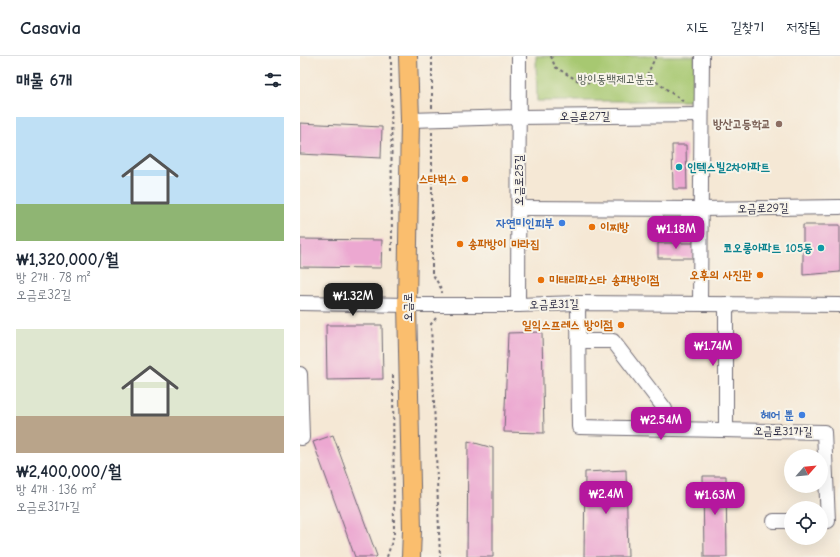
<!DOCTYPE html>
<html lang="ko">
<meta charset="utf-8">
<style>
:root{--surface:#fff;--page:#f6f6f7;--text:#1f2937;--muted:#747a83;--line:#e0e1e3;--accent:#b5179e}
body{margin:0;font-family:"Comic Neue","Poor Story",sans-serif;background:var(--page);color:var(--text);height:100vh;display:flex;flex-direction:column;font-size:15px;white-space:nowrap}
*{box-sizing:border-box;margin:0}
p{font-size:13px;color:var(--muted)}
.icon{flex:none;width:22px;height:22px;fill:none;stroke:currentColor;stroke-width:2;stroke-linecap:round;stroke-linejoin:round}
.map{position:relative;flex:1;overflow:hidden}
.drawer{display:flex;flex-direction:column;background:var(--surface);width:300px}
.drawer>*{flex:none}
.needle{width:26px;rotate:63deg}
.fabs{position:absolute;left:484px;top:393px;display:grid;gap:8px}
.fabs a{display:grid;place-items:center;width:44px;height:44px;border-radius:50%;background:var(--surface);box-shadow:0 4px 16px #0002;font-size:20px}
.price{position:absolute;translate:-50% -34px;padding:0 9px;border-radius:8px;background:var(--accent);color:#fff;font-size:13px;line-height:26px;filter:drop-shadow(0 1px 2px #0008)}
.price::after{content:'';position:absolute;left:50%;top:24px;width:12px;height:9px;margin-left:-6px;background:inherit;clip-path:polygon(0 0,100% 0,50% 100%)}
.price.selected{background:#222;color:#fff}
ul{padding:0;list-style:none}
li{display:grid;align-content:center;gap:8px;height:212px;padding:0 16px}
li span{display:grid;place-items:center;height:124px;border-radius:0px;color:#555}
li>.icon{margin-inline-start:auto}
span .icon{width:72px;height:72px;fill:#fffc;stroke-width:1}
li b{font-size:17px}
h2{display:flex;justify-content:space-between;align-items:center;height:48px;padding:0 16px;font-size:17px}
header{display:flex;align-items:center;gap:24px;box-sizing:border-box;height:56px;padding:0 20px;background:var(--surface);border-bottom:1px solid var(--line)}
header strong{font-size:19px}
nav{display:flex;gap:22px;margin-inline-start:auto;font-size:14px}
main{display:flex;flex:1;min-height:0}
.map>svg:first-child{display:block}
</style>
<header>
<strong>Casavia</strong>
<nav><a>지도</a><a>길찾기</a><a>저장됨</a></nav>
</header>
<main>
<section class="drawer">
<h2>매물 6개<svg class="icon" aria-label="filters" viewBox="0 0 24 24"><path d="M4 7h16M4 17h16"/><circle cx="9" cy="7" r="2"/><circle cx="15" cy="17" r="2"/></svg></h2>
<ul>
<li><span style="background:linear-gradient(#bfe0f5 70%,#8fb573 0)"><svg class="icon" aria-label="home" viewBox="0 0 24 24"><path d="M3 11l9-7 9 7M6 9v11h12V9"/></svg></span><div><b>₩1,320,000/월</b><p>방 2개 · 78 m²</p><p>오금로32길</p></div></li>
<li><span style="background:linear-gradient(#dfe7d0 70%,#b9a48a 0)"><svg class="icon" aria-label="home" viewBox="0 0 24 24"><path d="M3 11l9-7 9 7M6 9v11h12V9"/></svg></span><div><b>₩2,400,000/월</b><p>방 4개 · 136 m²</p><p>오금로31가길</p></div></li>
</ul>
</section>
<div class="map">
<svg width="540" height="501" viewBox="0 0 540 501">
<rect width="100%" height="100%" fill="#f7f3e8"/>
<filter id="ink" filterUnits="userSpaceOnUse"><feTurbulence type="fractalNoise" baseFrequency=".025" numOctaves="2"/><feDisplacementMap in="SourceGraphic" scale="8" xChannelSelector="R" yChannelSelector="G"/><feConvolveMatrix kernelMatrix="1 2 1 2 8 2 1 2 1" color-interpolation-filters="sRGB"/></filter>
<filter id="wash" filterUnits="userSpaceOnUse"><feTurbulence type="fractalNoise" baseFrequency=".012" numOctaves="4" result="noise"/><feDisplacementMap in="SourceGraphic" scale="16" xChannelSelector="R" yChannelSelector="G"/><feGaussianBlur stdDeviation="0.9" result="paint"/><feColorMatrix in="noise" values="0 0 0 0 0 0 0 0 0 0 0 0 0 0 0 0 0 1.4 0 .05"/><feComposite in="paint" operator="in"/></filter>
<g filter="url(#wash)">
<rect width="100%" height="100%" fill="#f5e8d5"/>
<!-- green -->
<path fill="#a7c871" stroke="#647556" d="M236 0H395V45H237Z"/>
<g id="blocks">
<!-- building -->
<g fill="#eca8d1">
<path d="M0 67 82 71 81 102 0 98Z"/>
<path d="M372 89H386L387 133H373Z"/>
<path d="M503 169H540V216L503 219Z"/>
<path d="M0 183 82 184 81 212 0 211Z"/>
<rect x="358" y="187" width="36" height="15"/>
<path d="M26 269H82L83 323 27 324Z"/>
<path d="M242 276 244 377 204 376 208 277Z"/>
<path d="M33 379 77 500 76 501H55L13 386Z"/>
<path d="M168 385 193 392V501H167Z"/>
<path d="M326 414 328 501H284L285 416Z"/>
<path d="M403 420H426L427 501H404Z"/>
</g>
</g>
</g>
<g filter="url(#ink)">
<use href="#blocks" fill-opacity="0" stroke="#6c6771" stroke-width="1"/>
<g fill="none" stroke-linecap="round" stroke-linejoin="round">
<!-- minor casing -->
<g stroke="#6c6771" stroke-width="16">
<g id="minor">
<path d="M110 64 219 61 401 59"/>
<path d="M219 152 400 153 540 151"/>
<path d="M0 247 107 249H218L278 247 540 249"/>
<path d="M278 247 279 371 524 376 528 465"/>
<path d="M400 247 402 0"/>
<path d="M218 249 219 0"/>
<path d="M278 285H313L365 353 366 372"/>
<path d="M0 318 2 382H0"/>
<path d="M426 374V248"/>
<path d="M474 465H491"/>
</g>
</g>
<!-- major casing -->
<g stroke="#6c6771" stroke-width="20">
<path id="major" d="M108 0 110 64 107 249 112 474 111 501"/>
</g>
<!-- path -->
<g stroke="#6c6771" stroke-width="2" stroke-dasharray="3 3" stroke-linecap="butt">
<path d="M91 0 92 195"/>
<path d="M251 0 255 11 282 27 347 19 384 46"/>
<path d="M347 19 356 0"/>
<path d="M132 52V0"/>
<path d="M132 76V217L142 234V237"/>
<path d="M136 262 131 268 140 501"/>
<path d="M87 501 94 479 93 319"/>
</g>
<!-- minor -->
<use href="#minor" stroke="#fff" stroke-width="14"/>
<!-- major -->
<use href="#major" stroke="#fabe6e" stroke-width="18"/>
</g>
</g>
<!-- markers -->
<circle fill="#8d6e63" stroke="#f7f3e8" stroke-width="1.5" cx="479" cy="68" r="4"/>
<g fill="#0f9aa8" stroke="#f7f3e8" stroke-width="1.5">
<circle cx="379" cy="111" r="4"/>
<circle cx="521" cy="192" r="4"/>
</g>
<g fill="#e8710a" stroke="#f7f3e8" stroke-width="1.5">
<circle cx="165" cy="123" r="4"/>
<circle cx="292" cy="171" r="4"/>
<circle cx="160" cy="188" r="4"/>
<circle cx="460" cy="219" r="4"/>
<circle cx="241" cy="224" r="4"/>
<circle cx="321" cy="269" r="4"/>
</g>
<g fill="#3f7fe0" stroke="#f7f3e8" stroke-width="1.5">
<circle cx="262" cy="167" r="4"/>
<circle cx="502" cy="359" r="4"/>
</g>
<g text-anchor="middle" dominant-baseline="central" stroke-width="4" stroke-linejoin="round" paint-order="stroke">
<!-- park labels -->
<g font-size="12" fill="#4a544b" stroke="#f7f3e8">
<text x="316" y="23">방이동백제고분군</text>
</g>
<!-- street labels -->
<g font-size="12" fill="#22223b" stroke="#f7f3e8">
<text x="285" y="60">오금로27길</text>
<text transform="translate(219 124) rotate(-90)">오금로25길</text>
<text transform="translate(463 152) rotate(-1)">오금로29길</text>
<text transform="translate(254 248) rotate(-1)">오금로31길</text>
<text transform="translate(108 251) rotate(-90)">오금로</text>
<text transform="translate(483 375) rotate(1)">오금로31가길</text>
</g>
<!-- education labels -->
<g font-size="12" font-weight="bold" fill="#785e54" stroke="#f7f3e8" text-anchor="end">
<text x="471" y="68">방산고등학교</text>
</g>
<!-- culture labels -->
<g font-size="12" font-weight="bold" fill="#0d838f" stroke="#f7f3e8" text-anchor="start">
<text x="387" y="111">인텍스빌2차아파트</text>
<text x="513" y="192" text-anchor="end">코오롱아파트 105동</text>
</g>
<!-- food labels -->
<g font-size="12" font-weight="bold" fill="#c56008" stroke="#f7f3e8" text-anchor="end">
<text x="157" y="123">스타벅스</text>
<text x="300" y="171" text-anchor="start">이찌방</text>
<text x="168" y="188" text-anchor="start">송파방이 마라집</text>
<text x="452" y="219">오후의 사진관</text>
<text x="249" y="224" text-anchor="start">미태리파스타 송파방이점</text>
<text x="313" y="269">일익스프레스 방이점</text>
</g>
<!-- shop labels -->
<g font-size="12" font-weight="bold" fill="#366cbe" stroke="#f7f3e8" text-anchor="end">
<text x="254" y="167">자연미인피부</text>
<text x="494" y="359">헤어 뿐</text>
</g>
</g>
</svg>
<div class="fabs">
<a><svg class="needle" viewBox="-14 -14 28 28"><path d="M0-13l5 13h-10z" fill="#e53935"/><path d="M0 13l5-13h-10z" fill="#747a83"/></svg></a>
<a><svg class="icon" aria-label="locate" viewBox="0 0 24 24"><circle cx="12" cy="12" r="6"/><path d="M12 2v4M12 18v4M2 12h4M18 12h4"/></svg></a>
</div>
<b class="price" style="left:376px;top:194px">₩1.18M</b>
<b class="price selected" style="left:53px;top:261px">₩1.32M</b>
<b class="price" style="left:413px;top:311px">₩1.74M</b>
<b class="price" style="left:361px;top:385px">₩2.54M</b>
<b class="price" style="left:306px;top:459px">₩2.4M</b>
<b class="price" style="left:415px;top:460px">₩1.63M</b>
</div>
</main>
